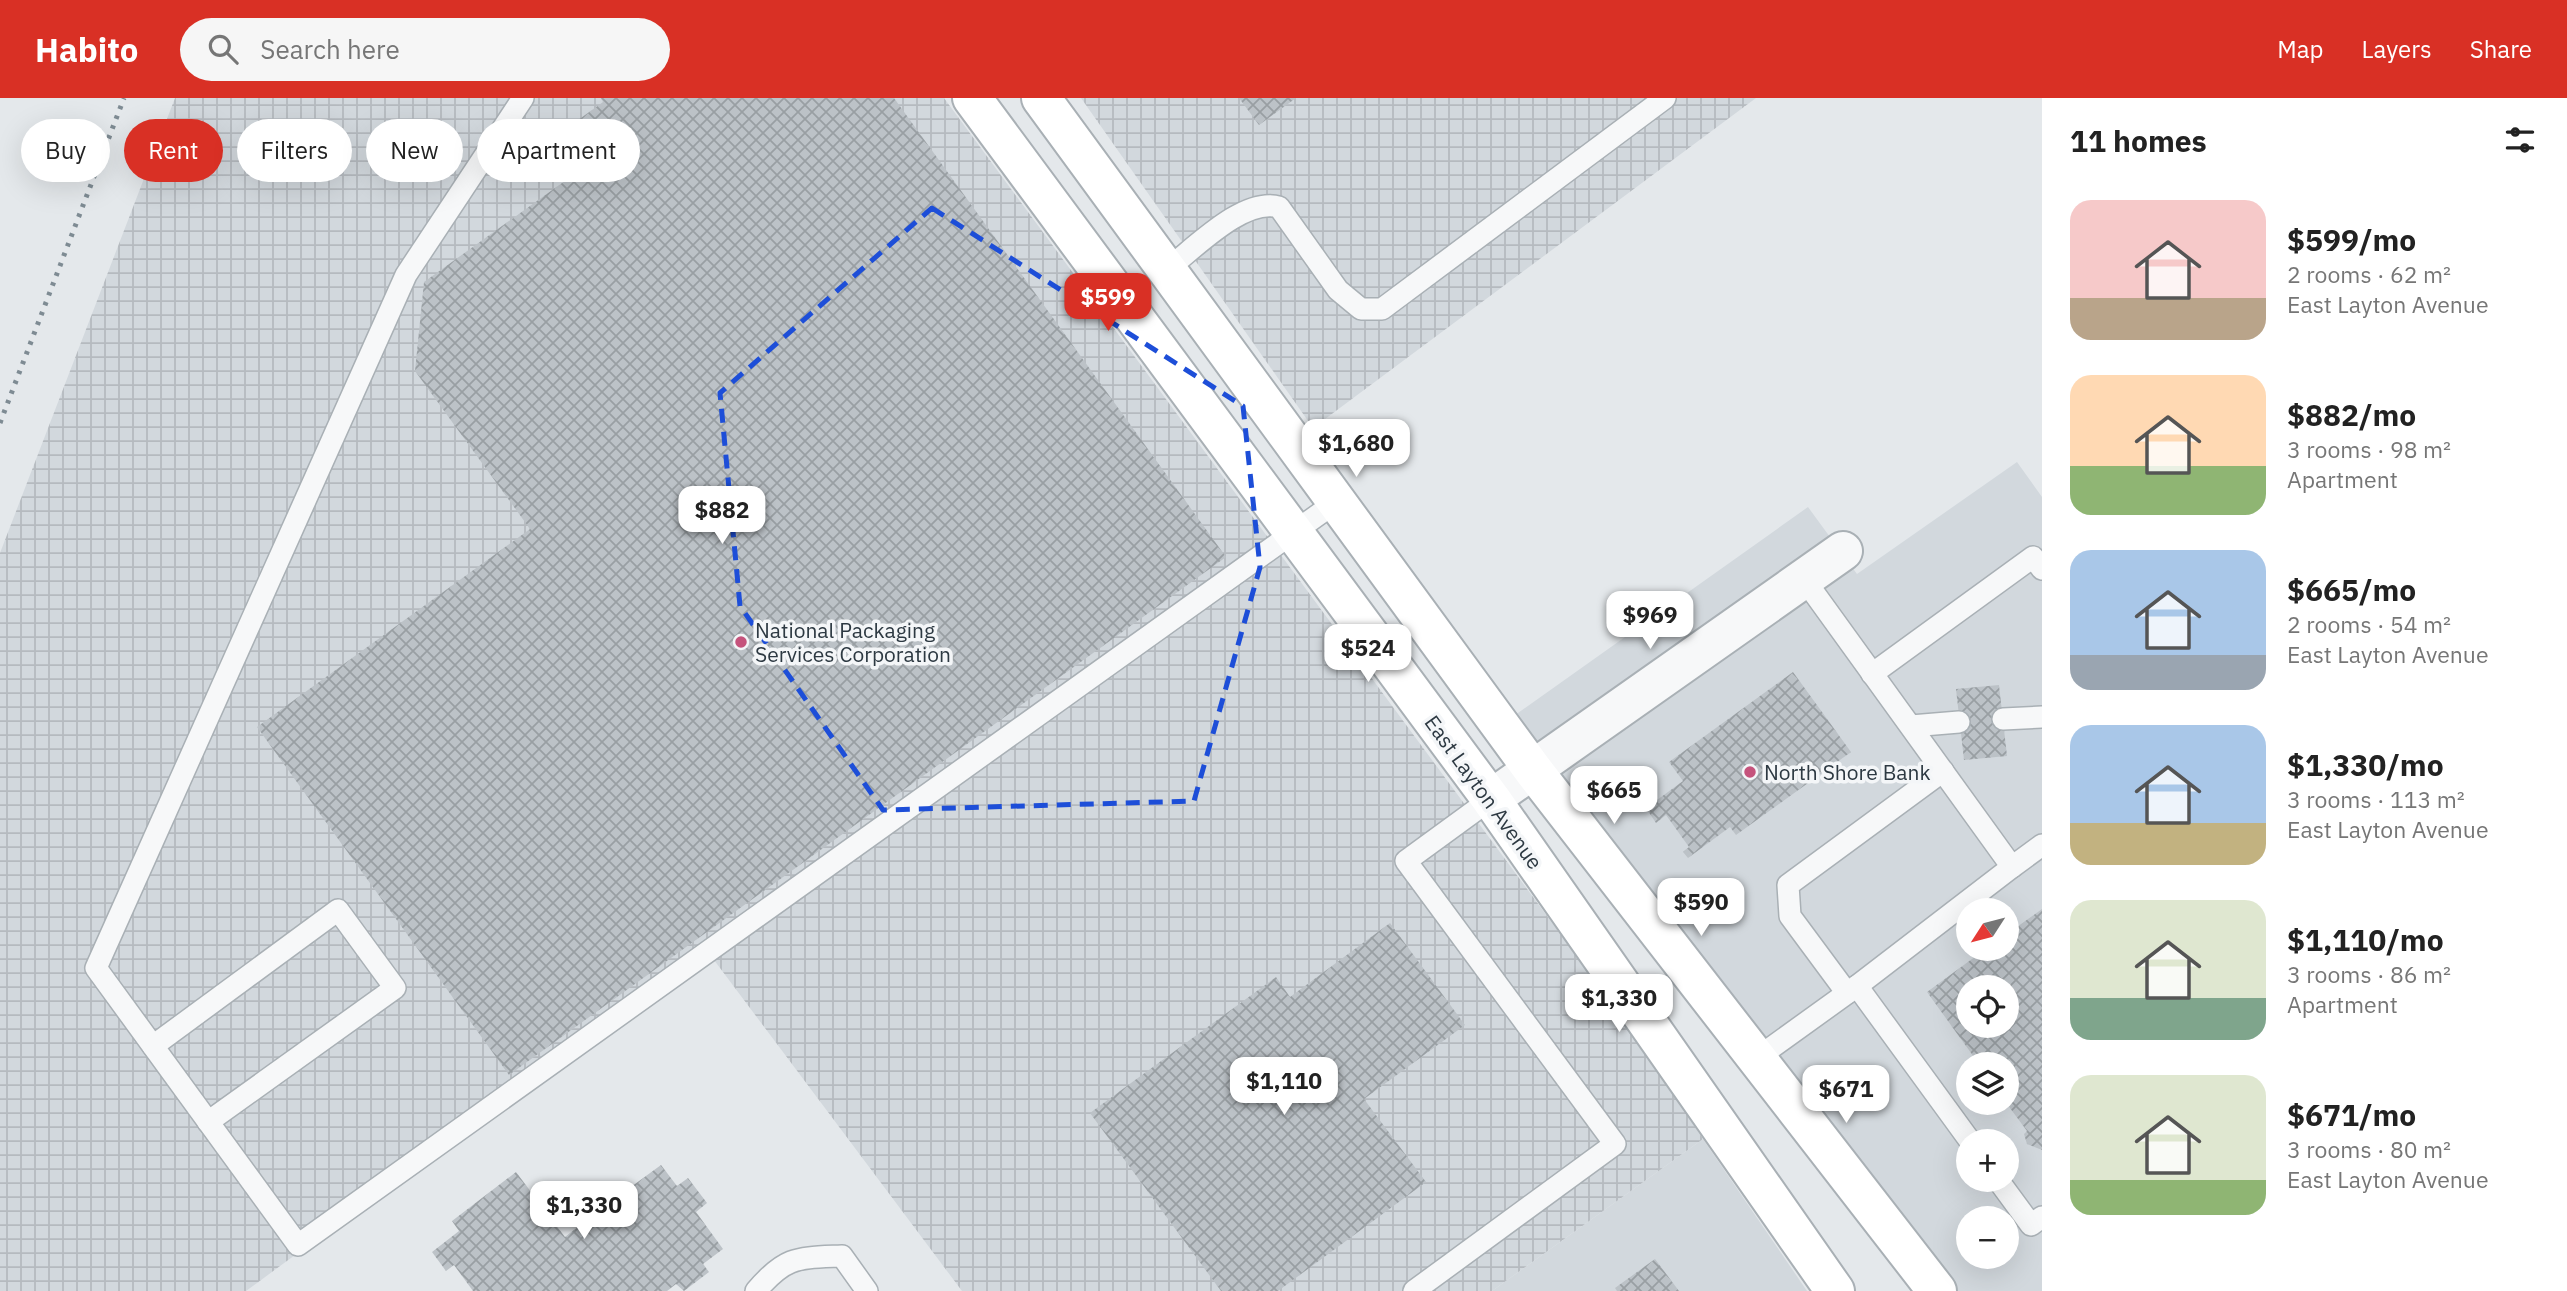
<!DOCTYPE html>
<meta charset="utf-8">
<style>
:root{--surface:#fff;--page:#f6f6f6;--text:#222;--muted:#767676;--accent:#d93025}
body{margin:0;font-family:"IBM Plex Sans",sans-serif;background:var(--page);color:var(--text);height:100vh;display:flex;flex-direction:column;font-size:26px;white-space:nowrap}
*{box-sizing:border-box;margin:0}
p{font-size:23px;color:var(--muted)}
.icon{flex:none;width:38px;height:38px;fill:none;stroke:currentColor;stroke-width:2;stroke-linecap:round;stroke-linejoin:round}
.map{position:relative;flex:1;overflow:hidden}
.sheet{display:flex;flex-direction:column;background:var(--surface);width:525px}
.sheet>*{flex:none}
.hud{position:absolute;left:21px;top:21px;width:665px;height:63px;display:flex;gap:14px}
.needle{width:46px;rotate:234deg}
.tools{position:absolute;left:1956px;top:800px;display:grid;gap:14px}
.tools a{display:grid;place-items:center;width:63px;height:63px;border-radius:50%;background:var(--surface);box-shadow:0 7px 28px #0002;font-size:35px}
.price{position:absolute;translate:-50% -60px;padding:0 16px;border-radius:14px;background:#fff;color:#222;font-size:23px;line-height:46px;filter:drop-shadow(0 2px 4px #0008)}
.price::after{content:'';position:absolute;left:50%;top:42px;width:21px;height:16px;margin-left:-10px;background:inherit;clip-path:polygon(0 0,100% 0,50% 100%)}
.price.current{background:var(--accent);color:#fff}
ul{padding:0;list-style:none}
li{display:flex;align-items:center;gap:21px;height:175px;padding:0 28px}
li span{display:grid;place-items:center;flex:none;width:196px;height:140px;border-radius:21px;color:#555}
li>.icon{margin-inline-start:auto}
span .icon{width:84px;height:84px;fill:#fffc;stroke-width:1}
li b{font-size:30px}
h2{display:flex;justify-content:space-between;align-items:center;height:84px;padding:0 28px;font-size:30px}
.tag{padding:0 24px;border-radius:32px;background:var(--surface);box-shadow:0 7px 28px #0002;font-size:24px;line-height:63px}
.tag.current{background:var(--accent);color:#fff}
header{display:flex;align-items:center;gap:42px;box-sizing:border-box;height:98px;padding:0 35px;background:var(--accent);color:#fff}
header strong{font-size:33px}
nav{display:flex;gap:38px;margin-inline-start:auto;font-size:24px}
.search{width:490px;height:63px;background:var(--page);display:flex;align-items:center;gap:18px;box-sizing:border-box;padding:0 24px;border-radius:38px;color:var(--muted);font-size:26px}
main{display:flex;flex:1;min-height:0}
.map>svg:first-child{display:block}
</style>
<header>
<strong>Habito</strong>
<div class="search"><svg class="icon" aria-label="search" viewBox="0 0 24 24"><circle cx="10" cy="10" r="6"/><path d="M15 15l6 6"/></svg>Search here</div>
<nav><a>Map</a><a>Layers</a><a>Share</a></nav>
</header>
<main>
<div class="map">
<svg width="2042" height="1193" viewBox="0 0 2042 1193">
<defs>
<pattern id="industrial-grid" width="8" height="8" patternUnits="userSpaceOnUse" patternTransform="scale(1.75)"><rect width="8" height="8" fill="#d2d8dd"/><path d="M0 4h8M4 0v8" fill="none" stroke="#b5babf"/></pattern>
<pattern id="building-cross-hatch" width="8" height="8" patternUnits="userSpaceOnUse" patternTransform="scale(1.75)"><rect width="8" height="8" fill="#bcc2c7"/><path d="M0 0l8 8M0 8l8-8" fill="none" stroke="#999fa3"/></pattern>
</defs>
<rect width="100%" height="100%" fill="#e4e8eb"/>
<!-- built -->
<g fill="#d2d8dd" fill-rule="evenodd">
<path d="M2017 364 2042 399V1193H1937L1504 625 1808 409 1857 476ZM1969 812H2007V850H1969ZM1969 889H2007V928H1969ZM1969 966H2007V1004H1969ZM1969 1043H2007V1082H1969ZM1969 1120H2007V1158H1969Z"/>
<path d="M1703 1041 1807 1193H1492Z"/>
</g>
<!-- industrial -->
<g fill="url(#industrial-grid)">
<path d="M175 0H944L1634 936 1703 1041 1492 1193H962L708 854 246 1193H0V455Z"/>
<path d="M1081 0H1756L1313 330Z"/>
</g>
<!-- building -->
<g fill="url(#building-cross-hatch)" fill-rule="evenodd">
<path d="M601 0H894L1226 459 509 977 257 629 530 431 415 273 424 184 569 80 563 33 603 4Z"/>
<path d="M1239 0H1296L1259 27Z"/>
<path d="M1793 574 1851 654 1736 737 1730 729 1688 760 1683 754 1689 749 1666 717 1656 725 1646 710 1683 683 1669 664Z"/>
<path d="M1999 587 2007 658 1964 662 1956 591Z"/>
<path d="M2042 811V1052L2027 1046 2024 1036 2027 1033 2007 1006V966H1979L1927 894 1987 850H2007V836ZM1969 889H2007V928H1969Z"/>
<path d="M1390 825 1465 927 1364 1001 1426 1084 1278 1193H1221L1090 1015 1276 879 1290 899Z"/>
<path d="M661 1067 677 1088 688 1080 707 1105 696 1114 723 1151 703 1166 709 1174 684 1193 676 1186 667 1193H473L454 1167 446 1173 432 1154 459 1133 452 1123 516 1074 565 1139 580 1127 573 1118 592 1105 598 1113Z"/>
<path d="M1655 1161 1679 1193H1617L1615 1190Z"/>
</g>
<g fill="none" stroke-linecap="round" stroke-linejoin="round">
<!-- service casing -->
<g stroke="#a9b0b5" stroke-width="24">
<g id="service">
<path d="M523 0 406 177 96 870 298 1147 1336 404"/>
<path d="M1166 172C1194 151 1243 99 1279 109L1338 192 1361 211H1382L1665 0"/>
<path d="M1804 481 2012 769 1857 888"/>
<path d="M1872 576 2033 459 2042 471"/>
<path d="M2003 621 2042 619"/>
<path d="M1911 628 1959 624"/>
<path d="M2012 769 2042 747"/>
<path d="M1847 895 1790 818 1788 787 1943 673"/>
<path d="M153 948 338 812 395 890 208 1024"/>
<path d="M1757 960 1857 888 1970 1043"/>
<path d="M1998 1082 2031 1127 2042 1119"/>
<path d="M756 1193C786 1158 797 1160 842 1158L867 1193"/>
<path d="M1414 1193 1615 1046 1406 763 1491 701"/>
</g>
</g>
<!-- minor casing -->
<g stroke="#a9b0b5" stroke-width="42">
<path id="minor" d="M1491 701 1843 453"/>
</g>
<!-- secondary casing -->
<g stroke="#a9b0b5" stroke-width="42">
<g id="secondary">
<path d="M972 0 1491 701 1835 1193"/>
<path d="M1041 0 1533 672 1937 1193"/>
</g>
</g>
<!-- service -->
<use href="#service" stroke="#f7f8f9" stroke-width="21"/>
<!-- minor -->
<use href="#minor" stroke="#f7f8f9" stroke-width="38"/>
<!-- secondary -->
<use href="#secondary" stroke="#fff" stroke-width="38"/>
<!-- rail -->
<path stroke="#7e8b93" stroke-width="5" stroke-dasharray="3.5 7" stroke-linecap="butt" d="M0 325 124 0"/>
</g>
<!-- marked area -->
<path fill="none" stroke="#1d4ed8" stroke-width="5" stroke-dasharray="14 9" stroke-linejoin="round" d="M932 110 1243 308 1260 469 1194 703 883 712 740 508 720 295Z"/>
<!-- markers -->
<g fill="#c5537c" stroke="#f4f6f8" stroke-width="2.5">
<circle cx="741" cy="544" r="7"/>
<circle cx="1750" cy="674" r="7"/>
</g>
<g text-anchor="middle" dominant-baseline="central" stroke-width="7" stroke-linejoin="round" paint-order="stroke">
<!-- poi labels -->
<g font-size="21" fill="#2d3942" stroke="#f4f6f8" text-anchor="start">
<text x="755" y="532">National Packaging<tspan x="755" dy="24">Services Corporation</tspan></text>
<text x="1764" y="674">North Shore Bank</text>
</g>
<!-- street labels -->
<g font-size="21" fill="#2d3942" stroke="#f4f6f8">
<text transform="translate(1484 694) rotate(54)">East Layton Avenue</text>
</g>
</g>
</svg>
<div class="tools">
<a><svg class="needle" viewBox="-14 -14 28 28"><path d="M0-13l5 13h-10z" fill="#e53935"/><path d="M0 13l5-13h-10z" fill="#767676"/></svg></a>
<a><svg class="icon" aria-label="locate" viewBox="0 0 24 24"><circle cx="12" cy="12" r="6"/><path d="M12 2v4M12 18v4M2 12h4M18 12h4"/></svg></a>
<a><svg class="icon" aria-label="layers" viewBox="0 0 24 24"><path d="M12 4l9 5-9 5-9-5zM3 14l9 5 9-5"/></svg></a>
<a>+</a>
<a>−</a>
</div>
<b class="price current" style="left:1108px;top:235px">$599</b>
<b class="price" style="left:1356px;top:381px">$1,680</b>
<b class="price" style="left:722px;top:448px">$882</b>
<b class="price" style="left:1650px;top:553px">$969</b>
<b class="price" style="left:1368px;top:586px">$524</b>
<b class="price" style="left:1614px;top:728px">$665</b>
<b class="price" style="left:1701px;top:840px">$590</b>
<b class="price" style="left:1619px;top:936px">$1,330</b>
<b class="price" style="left:1284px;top:1019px">$1,110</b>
<b class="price" style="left:1846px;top:1027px">$671</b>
<b class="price" style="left:584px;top:1143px">$1,330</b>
<div class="hud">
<a class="tag">Buy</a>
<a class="tag current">Rent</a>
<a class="tag">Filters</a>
<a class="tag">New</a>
<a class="tag">Apartment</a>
</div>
</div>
<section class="sheet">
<h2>11 homes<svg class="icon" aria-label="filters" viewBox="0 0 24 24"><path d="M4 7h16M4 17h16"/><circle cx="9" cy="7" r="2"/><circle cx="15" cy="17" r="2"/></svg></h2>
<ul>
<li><span style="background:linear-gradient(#f6c9c9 70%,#b9a48a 0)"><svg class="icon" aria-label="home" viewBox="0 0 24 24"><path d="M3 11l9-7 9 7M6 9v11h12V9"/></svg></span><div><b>$599/mo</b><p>2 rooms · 62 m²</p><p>East Layton Avenue</p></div></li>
<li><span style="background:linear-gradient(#ffd9b3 65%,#8fb573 0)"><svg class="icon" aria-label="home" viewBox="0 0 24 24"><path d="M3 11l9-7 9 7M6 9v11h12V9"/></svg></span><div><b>$882/mo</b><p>3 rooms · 98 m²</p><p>Apartment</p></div></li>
<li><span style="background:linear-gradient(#a9c7e8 75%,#9aa5b1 0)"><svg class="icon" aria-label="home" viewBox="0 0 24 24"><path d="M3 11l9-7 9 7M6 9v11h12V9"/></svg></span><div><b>$665/mo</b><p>2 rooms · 54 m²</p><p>East Layton Avenue</p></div></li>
<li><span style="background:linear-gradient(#a9c7e8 70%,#c2b280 0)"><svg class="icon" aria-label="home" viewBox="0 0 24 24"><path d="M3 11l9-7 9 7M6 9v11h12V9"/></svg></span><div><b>$1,330/mo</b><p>3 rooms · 113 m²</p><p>East Layton Avenue</p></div></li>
<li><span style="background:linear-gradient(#dfe7d0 70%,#7fa58c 0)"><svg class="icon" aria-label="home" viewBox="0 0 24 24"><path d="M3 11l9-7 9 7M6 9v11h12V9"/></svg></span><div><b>$1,110/mo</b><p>3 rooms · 86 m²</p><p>Apartment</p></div></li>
<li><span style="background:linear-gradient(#dfe7d0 75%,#8fb573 0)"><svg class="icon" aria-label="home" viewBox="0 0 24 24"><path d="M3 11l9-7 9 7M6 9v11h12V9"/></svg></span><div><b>$671/mo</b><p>3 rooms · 80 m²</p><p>East Layton Avenue</p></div></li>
</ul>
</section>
</main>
